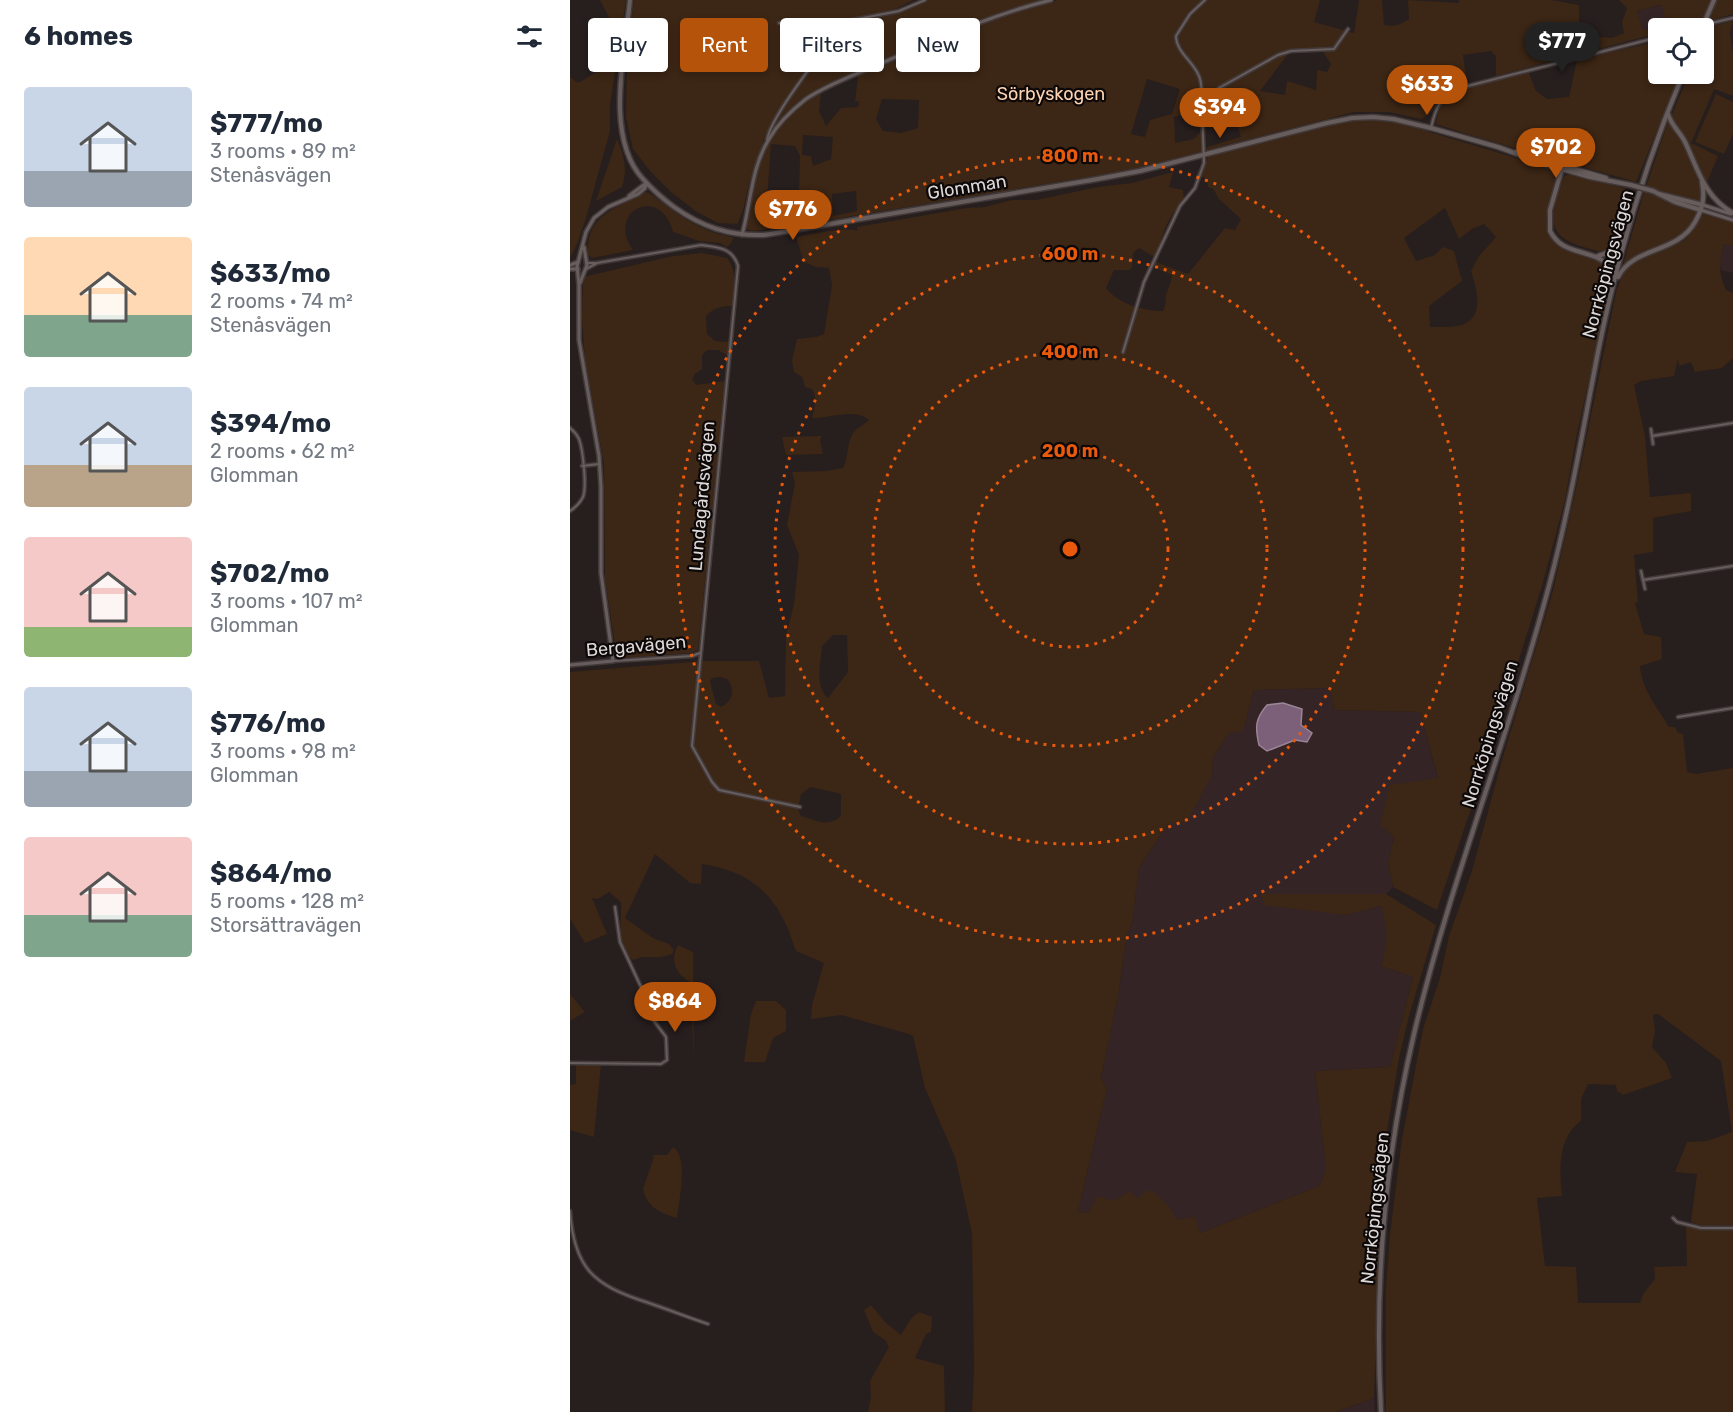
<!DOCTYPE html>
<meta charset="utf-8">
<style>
:root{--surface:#fff;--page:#f2f2f3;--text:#1f2937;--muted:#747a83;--accent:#b45309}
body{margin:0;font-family:Rubik,sans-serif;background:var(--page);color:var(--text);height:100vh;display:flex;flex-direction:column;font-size:22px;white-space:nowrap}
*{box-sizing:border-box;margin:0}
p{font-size:20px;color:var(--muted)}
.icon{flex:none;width:33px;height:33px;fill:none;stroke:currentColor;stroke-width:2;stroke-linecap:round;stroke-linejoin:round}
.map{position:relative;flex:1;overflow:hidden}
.details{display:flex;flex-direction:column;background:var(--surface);width:570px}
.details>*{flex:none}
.top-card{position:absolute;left:18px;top:18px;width:570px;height:54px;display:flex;gap:12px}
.tools{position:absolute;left:1078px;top:18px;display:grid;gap:12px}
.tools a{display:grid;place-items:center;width:66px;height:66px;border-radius:6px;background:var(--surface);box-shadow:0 3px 9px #0003;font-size:30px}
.price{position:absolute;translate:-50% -51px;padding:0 14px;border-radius:21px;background:var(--accent);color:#fff;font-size:20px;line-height:39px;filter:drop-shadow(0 2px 3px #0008)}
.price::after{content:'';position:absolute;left:50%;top:36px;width:18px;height:14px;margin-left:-9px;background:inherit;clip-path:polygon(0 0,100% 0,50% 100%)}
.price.selected{background:#222;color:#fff}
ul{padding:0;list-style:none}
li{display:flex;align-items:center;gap:18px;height:150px;padding:0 24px}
li span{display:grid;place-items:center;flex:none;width:168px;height:120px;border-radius:6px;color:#555}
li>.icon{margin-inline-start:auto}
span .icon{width:72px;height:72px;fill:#fffc;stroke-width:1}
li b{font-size:26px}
h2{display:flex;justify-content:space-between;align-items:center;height:72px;padding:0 24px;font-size:26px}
.chip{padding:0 21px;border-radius:6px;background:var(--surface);box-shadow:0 3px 9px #0003;font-size:21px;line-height:54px}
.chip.selected{background:var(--accent);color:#fff}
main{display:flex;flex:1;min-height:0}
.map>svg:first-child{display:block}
</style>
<main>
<section class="details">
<h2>6 homes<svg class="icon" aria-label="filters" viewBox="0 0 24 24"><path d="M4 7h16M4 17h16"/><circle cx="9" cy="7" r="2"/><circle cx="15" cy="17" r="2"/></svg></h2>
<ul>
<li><span style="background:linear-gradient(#c9d6e8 70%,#9aa5b1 0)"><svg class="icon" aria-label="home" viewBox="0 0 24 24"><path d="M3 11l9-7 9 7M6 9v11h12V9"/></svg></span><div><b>$777/mo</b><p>3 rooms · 89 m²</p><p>Stenåsvägen</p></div></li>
<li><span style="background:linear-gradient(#ffd9b3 65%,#7fa58c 0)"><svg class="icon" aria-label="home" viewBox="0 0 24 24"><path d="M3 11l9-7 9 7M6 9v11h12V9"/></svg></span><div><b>$633/mo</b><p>2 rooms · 74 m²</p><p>Stenåsvägen</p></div></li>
<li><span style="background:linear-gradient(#c9d6e8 65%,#b9a48a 0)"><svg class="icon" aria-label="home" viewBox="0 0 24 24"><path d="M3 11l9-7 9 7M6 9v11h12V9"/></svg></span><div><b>$394/mo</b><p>2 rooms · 62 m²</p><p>Glomman</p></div></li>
<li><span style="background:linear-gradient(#f6c9c9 75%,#8fb573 0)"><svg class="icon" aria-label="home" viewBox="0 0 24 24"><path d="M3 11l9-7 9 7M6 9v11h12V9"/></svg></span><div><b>$702/mo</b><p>3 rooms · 107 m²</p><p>Glomman</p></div></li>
<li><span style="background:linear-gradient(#c9d6e8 70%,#9aa5b1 0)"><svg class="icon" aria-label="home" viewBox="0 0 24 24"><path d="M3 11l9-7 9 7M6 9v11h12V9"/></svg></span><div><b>$776/mo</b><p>3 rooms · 98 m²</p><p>Glomman</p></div></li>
<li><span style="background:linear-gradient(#f6c9c9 65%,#7fa58c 0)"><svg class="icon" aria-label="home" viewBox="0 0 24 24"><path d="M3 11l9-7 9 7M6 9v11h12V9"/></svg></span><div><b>$864/mo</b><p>5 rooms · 128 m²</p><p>Storsättravägen</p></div></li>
</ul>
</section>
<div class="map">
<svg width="1163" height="1412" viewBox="0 0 1163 1412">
<rect width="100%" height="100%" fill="#271e1e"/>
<!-- built -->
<g fill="#342425">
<path d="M1092 5 1097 23 1073 30 1067 11Z"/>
<path d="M1154 244 1163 246V273L1151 270 1149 264Z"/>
<path d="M759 688 765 710 850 712 868 779 824 836 818 863 823 887 816 894H691L776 915 811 906 818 926V942L811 966 843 977 820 1067 745 1071 755 1161V1173L749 1186 630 1233 625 1218 608 1220 589 1219 544 1201 518 1213 508 1211 537 1088 531 1078 548 997 557 935 562 923 569 868 598 824 642 775 643 757 659 733 673 730 684 690Z"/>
<path d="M804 1398 805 1412H765Z"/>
</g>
<!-- green -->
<g fill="#3c2615" fill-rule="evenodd">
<path d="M30 0H56L40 105V131L16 218 7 244 0 258V77L8 83 42 63 45 29Z"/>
<path d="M64 0H343L328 8 275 22 273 26 275 23 335 10 357 0H473L422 15 261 83 226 104 209 121 199 136 217 102C201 115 183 167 178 188 175 200 174 212 167 224L148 223 127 212 101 192 80 171 63 149 56 117 57 56Z"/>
<path d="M488 0H750L744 22 784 33 789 0H812L814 25C824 27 830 25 839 19L838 0 889 3V0H981L1009 5V29L1021 28 1029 37 1042 38 1054 33 1052 22 1057 8 1049 0H1141L1132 21 1106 28H1089V33L926 76V56L921 51 893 55 897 83 872 95 862 112 851 119 819 112H784L556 171 215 227 182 231 177 229C175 214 180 197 184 183 189 168 192 152 200 139 211 121 231 102 251 93L249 111 256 126 271 108 288 107 289 101 285 102 288 76 290 74 424 19ZM1091 5 1097 23 1073 30 1067 11ZM751 49 761 64 757 72 747 70 746 90 717 81 715 95 690 91 721 50ZM577 79 610 89 602 114 580 120 575 137 561 134ZM312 99 349 100 348 128 331 133 313 131 306 119ZM641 107 663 113 671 137 634 148 632 130 624 139 605 143 604 117ZM233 135 263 137 261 159 243 166 241 156 232 155ZM201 144 225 146 230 156 228 222 195 226ZM286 191 287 211 263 216 262 194Z"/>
<path d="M1147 0H1163V14L1139 21Z"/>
<path d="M1163 21 1160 33 1163 54V96L1144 89 1121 143 1148 156 1135 187 1113 136 1100 119 1119 74H1134V37L1138 27Z"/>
<path d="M1089 41V74H1110L1066 182 903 136 866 124C867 116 869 108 874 101 886 85 939 78 959 73L966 91 977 99 999 97 1007 60Z"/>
<path d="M1146 94 1163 102V134L1154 154 1125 142Z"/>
<path d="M787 119 823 121 983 169C992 191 963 220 984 242 999 258 1026 252 1043 272L1006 438 995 500 972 586 920 752 867 910 823 887 818 863 824 837 810 825 820 785 868 778 850 712 765 710 759 688 684 690 673 731 659 733 643 757 642 775 617 822 598 824 569 868 562 923 557 935 548 997 531 1078 537 1088 508 1211 518 1213 528 1196 544 1201 560 1191 568 1199 576 1191H583L600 1208 606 1220 625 1217 630 1233 749 1186 755 1173V1161L745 1071 820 1067 843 977 811 966C818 941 819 931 811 906L776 915 694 905 691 894H816L866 925 839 1016 829 1058 817 1131 808 1262 804 1398 765 1412H402L404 1368 402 1233 385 1157 355 1088 343 1036 339 1034 271 1015 241 1019 242 1005 254 963 226 951C223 944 221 936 218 929 200 888 175 871 132 864L131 884 120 883 85 854 55 918 83 938 99 944 103 949V953C86 962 76 953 64 960 45 951 52 919 51 902L39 892 28 899 22 898 37 934 15 943 0 919V672L134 661H189L199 698 215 696 216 636 224 604 229 555 217 525 225 483 222 472 256 471 273 468C279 457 276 444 283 433 286 428 294 425 299 420 284 407 259 419 242 418 244 407 248 399 242 389L235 387 232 377 224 372 222 361 227 339 246 337 254 334 262 285 259 268 246 267 234 262 226 237C239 235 277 226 287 231V227L397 208 415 207 442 200H466L528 187 562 183 603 172 599 187 613 190 614 200C597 217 590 238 586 262L618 274 655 228 665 230 671 219 649 199 643 189 638 187 637 179 631 176 639 155 757 125ZM875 208 889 239 902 229 914 224 926 237 909 256 901 271C906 287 915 315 894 324 885 328 870 327 860 327L859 306 892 281 884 251 873 247 865 255 846 261 834 238ZM569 248 583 256 584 267 602 275C601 283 598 288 596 295 595 302 596 305 593 311 574 311 548 304 536 288L544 270H559L562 268 563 253ZM263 635H277L278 672 258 698C244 685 251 663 252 646ZM149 677 157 679C166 689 163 701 151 707L146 704 140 681 142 678ZM241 787 271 794V816C258 828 246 820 231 816L228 809 231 794Z"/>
<path d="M1098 122C1113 138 1135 181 1131 203L1076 187Z"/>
<path d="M47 139C54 156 58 169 52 187L26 201Z"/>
<path d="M1000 174 1065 191C1061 208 1057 235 1044 247 1035 254 1027 251 1017 248 971 236 982 213 994 176Z"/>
<path d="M75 192 79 193C105 212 130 233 163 237L162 242 157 247 150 243 129 241 103 232C91 184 35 211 63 250L22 258 18 255C15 215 46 209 75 192Z"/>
<path d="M1074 192 1128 210V213L1118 229 1106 240 1065 257 1053 265Z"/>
<path d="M1134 213 1163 221V246L1154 244C1149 264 1148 271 1156 290L1163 293V358L1152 368 1125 372 1121 362 1109 366 1108 359 1104 376 1071 381 1064 385 1075 436 1080 497 1121 493V511L1083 518V552L1064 555 1068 602 1065 603 1074 634 1091 637 1092 659 1070 666C1072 690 1087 707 1099 727H1105L1108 733 1113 734 1117 772 1126 774 1163 768V1225L1134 1226 1121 1222 1127 1174 1105 1172 1117 1142 1137 1141 1162 1132 1151 1061 1088 1014 1083 1015 1085 1031 1082 1047 1096 1063 1102 1078 1053 1095 1047 1091 1046 1085 1018 1084 1011 1099V1121C988 1137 989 1170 992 1196L967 1198 975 1266 1006 1267 1008 1303H1070L1073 1294 1085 1279 1084 1267 1117 1266 1116 1226 1119 1223 1129 1227 1163 1228V1412H816V1288L820 1234 832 1139 853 1029 870 978 879 936 902 871 932 760 983 591 1007 484 1047 288 1055 270 1064 263 1113 241 1118 237Z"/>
<path d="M132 253 157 258C168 272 164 289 162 306 151 306 144 308 136 316L137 334 145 341 159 342 157 355 148 350H137L132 355V369L125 374 122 379 126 385 155 381 128 650 121 653 54 658 46 651 35 579 34 464 15 359 12 317 13 277 103 256Z"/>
<path d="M252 436 250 440 253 454 216 455 212 437Z"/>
<path d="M108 945 123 952 124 1061 120 982C106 974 99 961 108 945Z"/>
<path d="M0 994 15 1012 0 1021Z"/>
<path d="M186 1001H206L216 1010V1031L203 1038 195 1062H174L181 1014Z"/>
<path d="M6 1063 31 1064 24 1137 0 1130V1085L6 1084Z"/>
<path d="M103 1147C119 1157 109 1201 107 1218 90 1213 77 1207 73 1189L84 1157 82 1155H97Z"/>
<path d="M301 1305 316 1323 331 1335C337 1326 340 1316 350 1312L362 1317 361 1332 356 1334 345 1358 374 1366 375 1412H298L301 1397 300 1381 319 1347 315 1340 303 1332 294 1310Z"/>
</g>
<!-- water -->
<path fill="#7c6079" stroke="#9a8496" stroke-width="1.5" d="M713 703 732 709 731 725 742 733 737 742 725 740 697 751 689 745C685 727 685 719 697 705Z"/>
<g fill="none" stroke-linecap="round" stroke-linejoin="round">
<!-- minor casing -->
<g stroke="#423a3a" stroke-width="5">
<g id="minor">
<path d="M635 0 620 14 606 36C606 51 622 61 628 74 633 82 631 93 632 103L640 99 649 88 708 55 721 51 764 49 778 29"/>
<path d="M1146 22 1163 18"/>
<path d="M209 23 233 28 246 27 329 11 355 0"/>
<path d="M861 128C866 106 869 99 890 88L1089 37"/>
<path d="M197 142C197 120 253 52 267 31L269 23"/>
<path d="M16 263H27L131 245C148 247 163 248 168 266L122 746 142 782 149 790 230 807"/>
<path d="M16 269 27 263"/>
<path d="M553 352 574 282 610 206 625 188 634 163 632 107"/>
<path d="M0 428C4 431 7 435 9 439 13 450 17 486 13 497 10 503 6 507 0 511"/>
<path d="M1081 429 1083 444"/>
<path d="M1082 436 1163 423"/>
<path d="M12 466 29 464"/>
<path d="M1071 571 1075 589"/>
<path d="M1073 580 1163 566"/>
<path d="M43 661 122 656 130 653"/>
<path d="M1108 717 1163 708"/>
<path d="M0 1063 91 1064 97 1060 96 1037 75 1009 71 987 50 942 45 907"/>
<path d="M0 1211C4 1269 24 1285 76 1302 97 1309 117 1317 138 1324"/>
<path d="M1103 1218 1107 1222 1131 1228H1163"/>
</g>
</g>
<!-- tertiary casing -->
<g stroke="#423a3a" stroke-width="6">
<g id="tertiary">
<path d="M59 196 75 184"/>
<path d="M1133 205 1161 214"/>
<path d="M1131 210 1163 220"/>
<path d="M172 235C181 203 181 168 199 139 208 123 222 110 236 99 260 83 288 74 314 62 368 39 424 14 481 0"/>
<path d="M0 265 8 262"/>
<path d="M0 269H8"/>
<path d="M10 283 17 265 14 247"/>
<path d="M0 665 43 661 31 573V487L29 456 9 340V285L7 266 16 232 24 218 38 207 68 194 75 188 77 183"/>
</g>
</g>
<!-- secondary casing -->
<g stroke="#423a3a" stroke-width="7">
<g id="secondary">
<path d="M60 0C55 52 34 137 73 179 82 189 93 199 104 207 132 227 159 236 194 235L522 180 570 171 757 123 782 118 803 117 823 119 861 128 928 147 978 165 1020 177 1061 185"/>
<path d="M1132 28 1144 0"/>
<path d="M1098 114C1101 125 1110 132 1115 142 1128 169 1134 197 1163 213"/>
<path d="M946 152 1036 178"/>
<path d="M993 165 980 210V231C995 260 1025 244 1047 274"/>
<path d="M1083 191 1105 202 1131 210"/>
<path d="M1089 194 1133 205"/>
<path d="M1028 256 1045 250 1055 237"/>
<path d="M1048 277C1064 246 1107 254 1125 222 1133 208 1135 197 1132 182"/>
<path d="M811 1412C804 1285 815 1157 844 1034 880 881 940 734 980 582 1000 506 1013 429 1028 352 1047 257 1076 162 1113 74"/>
</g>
</g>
<!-- minor -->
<use href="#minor" stroke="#685d5d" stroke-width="2"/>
<!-- tertiary -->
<use href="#tertiary" stroke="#685d5d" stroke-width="3"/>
<!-- secondary -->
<use href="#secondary" stroke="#685d5d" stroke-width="4"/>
<!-- minor-bridge casing -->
<g stroke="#423a3a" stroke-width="5" stroke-linecap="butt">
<path id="minor-bridge" d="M1122 28 1146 22"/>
</g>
<!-- secondary-bridge casing -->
<g stroke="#423a3a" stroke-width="7" stroke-linecap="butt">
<path id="secondary-bridge" d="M1061 185 1083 191"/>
</g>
<!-- minor-bridge -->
<use href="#minor-bridge" stroke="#685d5d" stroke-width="2"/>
<!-- secondary-bridge -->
<use href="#secondary-bridge" stroke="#685d5d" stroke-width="4"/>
</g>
<!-- distance rings -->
<g fill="none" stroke="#e8590c" stroke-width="3" stroke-dasharray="3 6">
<circle cx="500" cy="549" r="98"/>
<circle cx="500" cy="549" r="197"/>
<circle cx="500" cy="549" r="295"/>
<circle cx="500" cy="549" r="393"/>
</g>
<g text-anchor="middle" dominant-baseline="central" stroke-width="4.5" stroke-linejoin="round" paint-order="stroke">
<!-- park labels -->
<g font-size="18" fill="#fed3b2" stroke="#0d0909">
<text x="481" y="94">Sörbyskogen</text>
</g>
<!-- street labels -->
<g font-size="18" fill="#dfd8d8" stroke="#0d0909">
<text transform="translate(397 187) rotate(-9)">Glomman</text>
<text transform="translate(1038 264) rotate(-75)">Norrköpingsvägen</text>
<text transform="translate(132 496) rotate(-85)">Lundagårdsvägen</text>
<text transform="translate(66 646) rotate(-5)">Bergavägen</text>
<text transform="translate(920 734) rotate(-73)">Norrköpingsvägen</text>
<text transform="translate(805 1208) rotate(-84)">Norrköpingsvägen</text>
</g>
</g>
<circle cx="500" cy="549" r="9" fill="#e8590c" stroke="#0d0909" stroke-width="3"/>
<g font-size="18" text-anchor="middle" font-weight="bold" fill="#e8590c" stroke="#0d0909" stroke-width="4.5" stroke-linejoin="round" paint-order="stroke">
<text x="500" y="162">800 m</text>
<text x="500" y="260">600 m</text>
<text x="500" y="358">400 m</text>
<text x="500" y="457">200 m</text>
</g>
</svg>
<div class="tools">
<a><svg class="icon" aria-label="locate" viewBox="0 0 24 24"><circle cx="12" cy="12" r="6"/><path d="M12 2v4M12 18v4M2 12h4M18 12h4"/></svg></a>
</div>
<b class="price selected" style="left:992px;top:73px">$777</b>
<b class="price" style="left:857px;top:116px">$633</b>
<b class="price" style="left:650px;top:139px">$394</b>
<b class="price" style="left:986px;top:179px">$702</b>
<b class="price" style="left:223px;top:241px">$776</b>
<b class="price" style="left:105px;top:1033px">$864</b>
<div class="top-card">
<a class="chip">Buy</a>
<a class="chip selected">Rent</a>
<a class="chip">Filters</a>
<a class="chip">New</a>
</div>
</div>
</main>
